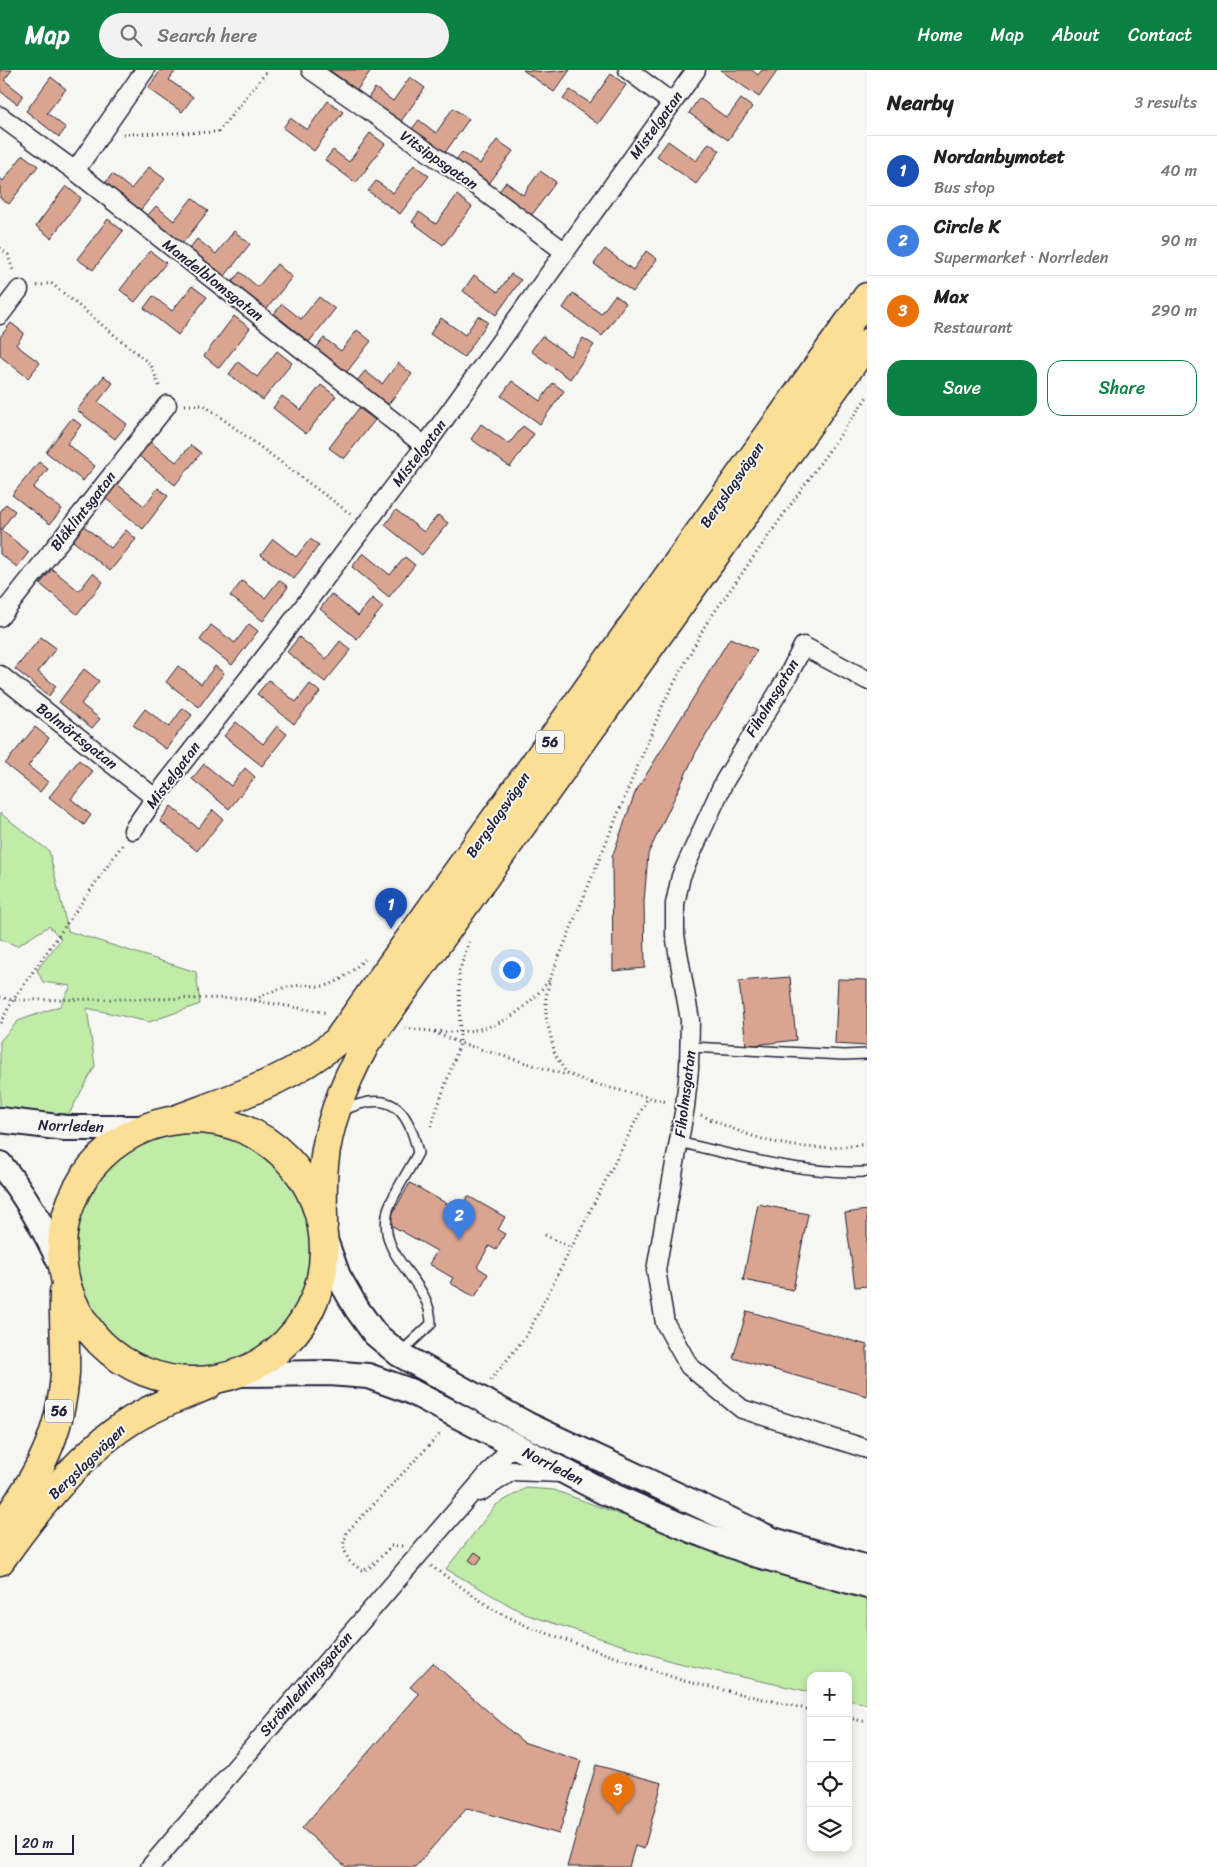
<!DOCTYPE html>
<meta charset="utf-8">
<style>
:root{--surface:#fff;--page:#f2f2f2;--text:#222;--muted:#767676;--line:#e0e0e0;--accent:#0b8043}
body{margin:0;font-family:Sriracha,sans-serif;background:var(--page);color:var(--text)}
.controls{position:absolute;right:15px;bottom:15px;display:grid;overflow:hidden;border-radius:10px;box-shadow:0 2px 8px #0003}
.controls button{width:45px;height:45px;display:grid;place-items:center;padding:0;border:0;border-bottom:1px solid var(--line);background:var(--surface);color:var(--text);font:25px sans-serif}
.scale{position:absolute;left:15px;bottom:12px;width:59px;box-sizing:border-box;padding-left:5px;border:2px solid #22223b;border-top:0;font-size:14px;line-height:18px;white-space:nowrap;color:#22223b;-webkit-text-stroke:4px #f6f6f2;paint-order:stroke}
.you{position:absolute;left:511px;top:899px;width:18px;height:18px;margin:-12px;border:4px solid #fff;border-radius:50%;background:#1a73e8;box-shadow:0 0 0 8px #1a73e833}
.badge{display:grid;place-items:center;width:32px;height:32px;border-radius:50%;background:var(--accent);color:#fff;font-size:16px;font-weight:700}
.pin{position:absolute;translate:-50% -41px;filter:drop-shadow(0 1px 2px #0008)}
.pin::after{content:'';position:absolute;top:26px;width:18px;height:15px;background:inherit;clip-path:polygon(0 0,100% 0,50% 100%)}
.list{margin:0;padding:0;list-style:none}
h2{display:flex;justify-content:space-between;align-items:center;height:65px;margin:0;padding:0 20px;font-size:21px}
h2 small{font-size:16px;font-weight:400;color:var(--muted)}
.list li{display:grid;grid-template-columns:32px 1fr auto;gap:15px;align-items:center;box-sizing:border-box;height:70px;padding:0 20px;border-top:1px solid var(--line)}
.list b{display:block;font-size:19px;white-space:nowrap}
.list p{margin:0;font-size:16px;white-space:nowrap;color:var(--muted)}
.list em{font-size:16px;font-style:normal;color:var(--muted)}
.actions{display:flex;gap:10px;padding:15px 20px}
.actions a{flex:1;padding:11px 0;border:1px solid var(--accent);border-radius:15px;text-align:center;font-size:18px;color:var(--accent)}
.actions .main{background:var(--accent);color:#fff}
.icon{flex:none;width:28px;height:28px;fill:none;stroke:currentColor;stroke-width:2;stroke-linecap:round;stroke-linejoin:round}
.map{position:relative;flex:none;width:867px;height:1797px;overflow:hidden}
header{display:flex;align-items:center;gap:30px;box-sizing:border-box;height:70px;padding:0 25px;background:var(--accent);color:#fff}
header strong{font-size:24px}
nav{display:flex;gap:28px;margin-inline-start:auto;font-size:18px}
.search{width:350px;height:45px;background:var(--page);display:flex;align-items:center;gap:12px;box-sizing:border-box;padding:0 18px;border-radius:28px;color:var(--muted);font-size:19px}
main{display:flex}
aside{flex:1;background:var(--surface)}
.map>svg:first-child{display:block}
</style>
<header>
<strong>Map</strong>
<div class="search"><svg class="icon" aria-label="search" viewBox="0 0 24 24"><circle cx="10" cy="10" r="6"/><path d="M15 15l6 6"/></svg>Search here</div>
<nav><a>Home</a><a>Map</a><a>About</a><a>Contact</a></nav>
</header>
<main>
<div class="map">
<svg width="867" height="1797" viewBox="0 0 867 1797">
<rect width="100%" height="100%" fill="#f6f6f2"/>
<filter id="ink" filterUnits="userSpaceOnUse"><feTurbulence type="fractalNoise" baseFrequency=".02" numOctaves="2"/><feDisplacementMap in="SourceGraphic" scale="10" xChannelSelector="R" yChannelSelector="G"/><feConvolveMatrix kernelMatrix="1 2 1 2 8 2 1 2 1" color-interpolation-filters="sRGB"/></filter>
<g filter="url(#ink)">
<g fill="#c1eca8" stroke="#728772">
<path d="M0,743l49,38 19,80 128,41 4,32 -51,18 -62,-14 8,58 -26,48 -69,-4v-69l18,-20 42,-15 11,-20 -28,-4 -6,-12 24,-31 -12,-13 -32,20 -17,-7z"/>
<circle cx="192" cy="1181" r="118"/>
<path d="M526,1418l28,2 230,85 83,21v108l-19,-4v-24h-37v16l-137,-30 -149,-48 -79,-45 50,-64z"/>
</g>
<g fill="#daa590" stroke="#22223b">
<path d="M0,0h12l-8,10 19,15 -6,9 -17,-13z"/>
<path d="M161,0h15l-7,10 24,17 -11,15 -34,-24z"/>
<path d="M329,0h42l-14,20z"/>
<path d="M523,0l22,2 25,-2 -16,22z"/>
<path d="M720,0h32l6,5 4,-5h16l-19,27z"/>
<path d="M611,4l15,11 -28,39 -35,-25 7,-9 20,13z"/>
<path d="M51,7l15,12 -19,24 19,15 -7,9 -33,-26z"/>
<path d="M410,7l15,11 -24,33 -33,-23 7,-10 18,13z"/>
<path d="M699,28l28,20 14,-19 11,8 -24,33 -39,-27z"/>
<path d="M328,31l15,11 -29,39 -31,-23 7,-10 17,12z"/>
<path d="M453,38l16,11 -25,35 -33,-24 8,-10 17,13z"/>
<path d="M370,63l15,11 -29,39 -31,-23 8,-10 16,12z"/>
<path d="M497,70l16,11 -25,34 -33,-24 7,-9 18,12z"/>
<path d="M668,71l28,20 13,-18 11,8 -24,33 -39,-28z"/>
<path d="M23,85l15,11 -29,38 -9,-6v-20l3,3z"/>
<path d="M414,95l15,11 -29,38 -32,-23 8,-10 17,12z"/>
<path d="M149,97l16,12 -26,33 -35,-27 8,-11 19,15z"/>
<path d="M540,101l16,11 -25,34 -33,-23 8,-11 17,13z"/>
<path d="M66,116l15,12 -30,40 -15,-12z"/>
<path d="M457,125l15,12 -29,38 -31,-23 7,-10 17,12z"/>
<path d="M192,128l16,13 -26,33 -35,-28 9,-10 18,15z"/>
<path d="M108,149l15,12 -30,39 -16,-11z"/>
<path d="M234,161l16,13 -26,33 -35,-28 8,-10 19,15z"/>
<path d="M605,179l28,21 13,-19 11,8 -24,33 -39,-28z"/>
<path d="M150,181l16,12 -31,39 -15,-12z"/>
<path d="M277,194l15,13 -26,33 -34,-28 8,-10 18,15z"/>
<path d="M511,204l10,6 -25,35 -33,-24 11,-16 24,17z"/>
<path d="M192,216l15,11 -29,38 -34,-27 9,-12 19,15z"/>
<path d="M573,223l28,21 14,-19 11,8 -24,33 -39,-28z"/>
<path d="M319,227l16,12 -26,33 -35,-28 8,-10 19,15z"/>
<path d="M234,246l16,12 -31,40 -15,-12z"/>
<path d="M478,246l10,6 -24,35 -34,-23 11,-16 24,17z"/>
<path d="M11,253l13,10 -8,12 24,18 -12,15 -28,-22v-19z"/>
<path d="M357,260l14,11 -25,32 -31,-24 9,-11 17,13z"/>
<path d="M542,266l28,20 13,-18 11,7 -24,34 -39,-28z"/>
<path d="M277,281l15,12 -29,37 -34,-26 9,-12 19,15z"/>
<path d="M398,293l14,11 -25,32 -31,-24 9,-11 17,13z"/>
<path d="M104,306l9,7 -15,19 29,22 -12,15 -38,-29z"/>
<path d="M512,311l28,20 13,-18 11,8 -24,33 -39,-28z"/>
<path d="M321,315l15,11 -30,38 -33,-26 9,-12 19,14z"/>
<path d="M359,338l16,12 -31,39 -15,-11z"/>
<path d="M72,348l9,7 -14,19 28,22 -12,15 -37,-29z"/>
<path d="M481,354l28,20 14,-18 11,8 -24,33 -39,-28z"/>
<path d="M149,371l27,21 15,-17 10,8 -26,32 -37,-30z"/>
<path d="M39,392l9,7 -15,19 29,21 -12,15 -38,-29z"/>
<path d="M117,414l27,22 14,-18 10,8 -25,33 -38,-31z"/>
<path d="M6,434l9,7 -14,19 28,22 -12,15 -17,-13v-42z"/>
<path d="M396,440l28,22 14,-17 10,8 -26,32 -37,-30z"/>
<path d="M84,456l27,22 15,-18 10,9 -26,32 -37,-30z"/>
<path d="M273,469l23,18 14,-18 9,6 -25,34 -33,-24z"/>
<path d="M363,483l27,22 15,-18 10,8 -26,32 -37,-30z"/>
<path d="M52,499l27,22 14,-18 10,9 -26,32 -37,-30z"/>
<path d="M279,510l9,7 -25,34 -33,-25 12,-15 23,17z"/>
<path d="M331,524l27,22 14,-18 11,9 -26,32 -37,-30z"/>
<path d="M249,554l9,7 -26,34 -32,-25 11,-15 24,18z"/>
<path d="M41,567l15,11 -18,24 18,14 -7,10 -34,-27z"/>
<path d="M299,567l27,22 14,-18 11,9 -26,32 -38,-30z"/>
<path d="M730,568l27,12 -61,102 -48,102 -4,48 1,66 -32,3 -1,-114 23,-64z"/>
<path d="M178,596l23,18 14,-18 9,7 -25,34 -33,-25z"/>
<path d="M84,599l15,12 -18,23 19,15 -8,9 -33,-26z"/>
<path d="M269,610l27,22 14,-18 10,8 -26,32 -37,-30z"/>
<path d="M183,638l9,7 -26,34 -33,-24 12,-16 24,18z"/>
<path d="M236,652l27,22 14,-18 10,8 -25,32 -38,-30z"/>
<path d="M35,657l14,11 -21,28 20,16 -8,10 -35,-28z"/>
<path d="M79,690l14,12 -22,27 20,16 -7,10 -35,-28z"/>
<path d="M204,694l27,22 14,-18 10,9 -26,32 -37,-30z"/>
<path d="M171,736l27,22 15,-18 10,9 -26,32 -37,-30z"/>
<path d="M790,907l6,63 -50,6 -7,-65z"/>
<path d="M838,909l29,1v66l-32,-2z"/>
<path d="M410,1113l50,28 8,-15 37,21 -7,13 7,4 -9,16 -7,-4 -12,21 11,7 -13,23 -25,-14 3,-5 -24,-14 8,-13 -50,-28z"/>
<path d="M758,1134l50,10 -15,76 -50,-10z"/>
<path d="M867,1140v76l-12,1 -10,-74z"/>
<path d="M747,1241l120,34v51l-134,-38z"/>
<path d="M475,1482l7,5 -6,8 -7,-5z"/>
<path d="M433,1593l90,79 58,19 -22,73 -92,-26 -52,59h-69l-44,-39 117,-134 -9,-7z"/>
<path d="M596,1695l66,18 -18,66 -9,-3 -6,21h-62z"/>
</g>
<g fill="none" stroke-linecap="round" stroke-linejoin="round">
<g stroke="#22223b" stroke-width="12">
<g id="lane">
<path d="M691,977l153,8 23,-1"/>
<path d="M342,1041c47,-22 66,-5 76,42 -7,14 -27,45 -30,57 -12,50 43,68 43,114l-31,29"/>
<path d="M679,1072c62,15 123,32 188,30"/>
</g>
</g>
<g stroke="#22223b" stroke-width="21">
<g id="street">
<path d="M311,0l156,109 98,73"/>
<path d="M628,0l44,33"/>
<path d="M0,46l75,55 350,275"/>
<path d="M75,101l70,-101"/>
<path d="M0,245l19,-25"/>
<path d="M0,547l167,-212"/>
<path d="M0,605l155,123"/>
<path d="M867,610l-64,-34 -15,30 -64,106 -43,94 -6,28v31l15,85 -1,49 -4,38 -29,163 9,53 24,43 53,43 125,40"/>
<path d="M133,760l22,-32 121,-155 149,-197 271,-376"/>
<path d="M480,1422l32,-21 49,2"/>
<path d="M150,1797l362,-421"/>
</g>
</g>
<g stroke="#22223b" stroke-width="28">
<g id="secondary">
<path d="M0,1050l65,8h78"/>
<path d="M0,1094c26,31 45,66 62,103"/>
<path d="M325,1170l13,36 19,33 18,25 24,20 129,71 245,115 94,28"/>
<path d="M238,1304l91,-1 39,3 42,15 194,101 87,38 63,24 113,32"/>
</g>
</g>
<g stroke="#22223b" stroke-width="31">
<g id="highway">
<circle cx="193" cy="1180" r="131"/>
<path d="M177,1049c56,-21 114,-39 160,-78l530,-744"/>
<path d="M323,1156c0,-20 -1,-41 1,-61 4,-44 21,-84 42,-122l501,-700"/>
<path d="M0,1459c36,-51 61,-91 65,-156 1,-27 -2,-54 -1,-81"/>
<path d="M0,1491c33,-47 83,-111 132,-141 24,-15 51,-24 76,-35"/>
</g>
</g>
<g stroke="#22223b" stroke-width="3" stroke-dasharray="1 4" stroke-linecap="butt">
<path d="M123,64l95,-2 50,-62"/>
<path d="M0,178l8,7 6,18"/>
<path d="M37,216l14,-3 100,82 9,23"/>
<path d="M185,335h19l148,110"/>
<path d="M0,927l13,3 227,-2 88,15"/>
<path d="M255,930c14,-9 31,-14 48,-15 6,0 13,2 20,1 16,-2 30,-16 42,-27"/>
<path d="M0,953l13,-23 110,-156"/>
<path d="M405,958c64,9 103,6 145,-49"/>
<path d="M434,962l26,11 106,32"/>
<path d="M591,1013l-25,-10 -11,-19 -9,-37v-20l4,-18 114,-277 42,-78 161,-227"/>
<path d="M591,1013l76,19"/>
<path d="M701,1045c62,28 97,39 166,29"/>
<path d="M431,1056l29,-83 -1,-71 10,-30"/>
<path d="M545,1165l26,13"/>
<path d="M491,1310l36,-45 121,-238"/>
<path d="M402,1476h-11l-19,20 -9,5 -14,-10 -6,-15 4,-14 94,-99"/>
<path d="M431,1496l63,44 35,17 155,54 127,29"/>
<path d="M848,1648l19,4"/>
</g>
<use href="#lane" stroke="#f6f6f2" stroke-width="9"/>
<use href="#street" stroke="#f6f6f2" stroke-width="18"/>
<use href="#secondary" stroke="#f6f6f2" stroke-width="24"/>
<use href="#highway" stroke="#fbdf96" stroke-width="28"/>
</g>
</g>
<g text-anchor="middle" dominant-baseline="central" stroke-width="4" stroke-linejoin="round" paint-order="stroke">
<g fill="#f6f6f2" stroke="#626272" stroke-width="1">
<rect x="536" y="660.5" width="28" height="23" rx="4"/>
<rect x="45" y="1329.5" width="28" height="23" rx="4"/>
</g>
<g font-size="14" font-weight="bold" fill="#22223b">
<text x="550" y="672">56</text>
<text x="59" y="1341">56</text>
</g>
<g font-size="15" fill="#22223b" stroke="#f6f6f2">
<text transform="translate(656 55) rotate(-54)">Mistelgatan</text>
<text transform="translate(439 90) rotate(35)">Vitsippsgatan</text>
<text transform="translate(213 210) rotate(38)">Mandelblomsgatan</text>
<text transform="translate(419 383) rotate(-53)">Mistelgatan</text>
<text transform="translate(732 415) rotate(-55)">Bergslagsvägen</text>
<text transform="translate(83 441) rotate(-52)">Blåklintsgatan</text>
<text transform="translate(772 628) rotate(-59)">Fiholmsgatan</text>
<text transform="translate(77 666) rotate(38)">Bolmörtsgatan</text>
<text transform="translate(173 705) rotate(-53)">Mistelgatan</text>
<text transform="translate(498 745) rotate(-55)">Bergslagsvägen</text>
<text transform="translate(685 1024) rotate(-83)">Fiholmsgatan</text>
<text transform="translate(71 1056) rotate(2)">Norrleden</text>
<text transform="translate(87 1392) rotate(-44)">Bergslagsvägen</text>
<text transform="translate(553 1396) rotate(27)">Norrleden</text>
<text transform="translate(306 1614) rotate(-49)">Strömledningsgatan</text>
</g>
</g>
</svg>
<div class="controls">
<button>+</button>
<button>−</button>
<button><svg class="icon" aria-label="locate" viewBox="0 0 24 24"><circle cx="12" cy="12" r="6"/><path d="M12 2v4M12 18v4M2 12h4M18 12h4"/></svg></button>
<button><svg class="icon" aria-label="layers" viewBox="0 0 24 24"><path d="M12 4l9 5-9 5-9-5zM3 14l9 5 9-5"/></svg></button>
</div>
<div class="scale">20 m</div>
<div class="you"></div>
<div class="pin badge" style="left:391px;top:859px;background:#1a4fb4">1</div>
<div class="pin badge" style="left:459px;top:1170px;background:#3f7fe0">2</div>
<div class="pin badge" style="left:618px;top:1744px;background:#e8710a">3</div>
</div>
<aside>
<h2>Nearby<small>3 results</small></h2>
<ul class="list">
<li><span class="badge" style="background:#1a4fb4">1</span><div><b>Nordanbymotet</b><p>Bus stop</p></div><em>40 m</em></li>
<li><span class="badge" style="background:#3f7fe0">2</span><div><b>Circle K</b><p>Supermarket · Norrleden</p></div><em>90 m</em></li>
<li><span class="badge" style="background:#e8710a">3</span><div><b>Max</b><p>Restaurant</p></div><em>290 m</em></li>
</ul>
<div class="actions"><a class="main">Save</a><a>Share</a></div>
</aside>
</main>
